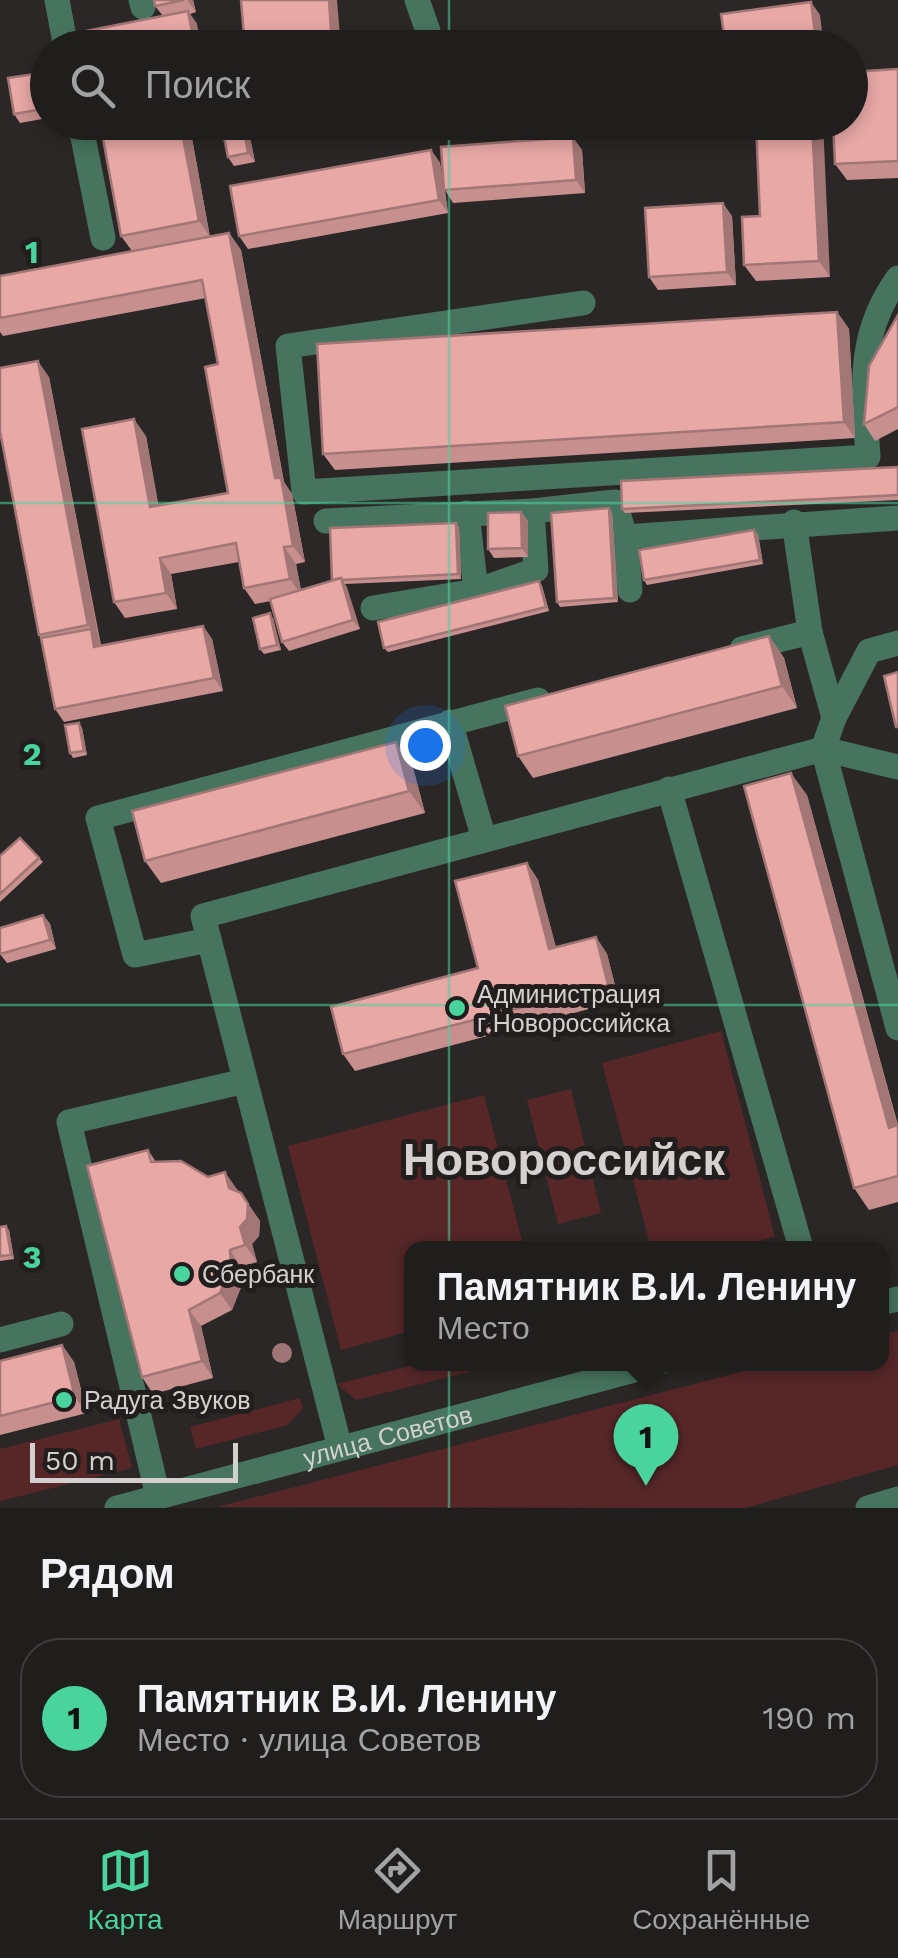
<!DOCTYPE html>
<html lang="ru">
<meta charset="utf-8">
<style>
:root{--surface:#201d1d;--page:#282626;--text:#f1f3f6;--muted:#a2a2a4;--line:#3d3b3b;--accent:#49d49d}
body{margin:0;font-family:"Work Sans",sans-serif;background:var(--page);color:var(--text)}
.scale{position:absolute;left:30px;bottom:25px;width:208px;box-sizing:border-box;padding-left:10px;border:5px solid #d3d0d0;border-top:0;font-size:28px;line-height:35px;white-space:nowrap;color:#d3d0d0;-webkit-text-stroke:8px #221e1e;paint-order:stroke}
.you{position:absolute;left:425px;top:745px;width:35px;height:35px;margin:-25px;border:8px solid #fff;border-radius:50%;background:#1a73e8;box-shadow:0 0 0 15px #1a73e833}
.badge{display:grid;place-items:center;width:65px;height:65px;border-radius:50%;background:var(--accent);color:#111;font-size:32px;font-weight:700}
.pin{position:absolute;translate:-50% -82px;filter:drop-shadow(0 2px 5px #0008)}
.pin::after{content:'';position:absolute;top:52px;width:35px;height:30px;background:inherit;clip-path:polygon(0 0,100% 0,50% 100%)}
.popup{position:absolute;left:404px;top:1241px;width:485px;height:130px;box-sizing:border-box;display:grid;place-content:center;border-radius:20px;background:var(--surface);filter:drop-shadow(0 2px 8px #0005);font-size:32px;white-space:nowrap;color:var(--muted)}
.popup b{font-size:38px;color:var(--text)}
.popup::after{content:'';position:absolute;left:50%;top:100%;margin-left:-20px;border:20px solid transparent;border-top-color:var(--surface)}
.list{margin:0;padding:0;list-style:none}
h2{display:flex;justify-content:space-between;align-items:center;height:130px;margin:0;padding:0 40px;font-size:42px}
h2 small{font-size:32px;font-weight:400;color:var(--muted)}
.list li{display:grid;grid-template-columns:65px 1fr auto;gap:30px;align-items:center;box-sizing:border-box;height:160px;margin:0 20px 20px;padding:0 20px;border:2px solid var(--line);border-radius:40px}
.list b{display:block;font-size:38px;white-space:nowrap}
.list p{margin:0;font-size:32px;white-space:nowrap;color:var(--muted)}
.list em{font-size:32px;font-style:normal;color:var(--muted)}
.icon{flex:none;width:55px;height:55px;fill:none;stroke:currentColor;stroke-width:2;stroke-linecap:round;stroke-linejoin:round}
.map{position:relative;flex:none;width:898px;height:1508px;overflow:hidden}
.search{position:absolute;background:var(--surface);box-shadow:0 5px 15px #0003;left:30px;right:30px;top:30px;height:110px;display:flex;align-items:center;gap:25px;box-sizing:border-box;padding:0 35px;border-radius:55px;color:var(--muted);font-size:38px}
.sheet{height:310px;background:var(--surface)}
nav{display:flex;justify-content:space-around;align-items:center;box-sizing:border-box;height:140px;border-top:2px solid var(--line);background:var(--surface);font-size:28px;color:var(--muted)}
nav a{display:grid;justify-items:center;gap:5px}
nav .on{color:var(--accent)}
.map>svg:first-child{display:block}
</style>
<div class="map">
<svg width="898" height="1508" viewBox="0 0 898 1508">
<rect width="100%" height="100%" fill="#2b2727"/>
<g fill="#572728">
<path d="M721,1031l54,206 -44,11h-80l-49,-185z"/>
<path d="M571,1089l30,124 -43,11 -31,-124z"/>
<path d="M484,1095l40,153h-113v83l-70,19 -53,-204z"/>
<path d="M898,1331v134l-153,43 -528,-1 555,-143h109v-29z"/>
<path d="M418,1364h83l-145,36 -19,-16z"/>
<path d="M300,1398l3,10 -15,17 -92,24 -6,-22z"/>
<path d="M119,1419l13,49 -132,33v-52z"/>
</g>
<g fill="none" stroke-linecap="round" stroke-linejoin="round">
<g stroke="#47745f" stroke-width="25">
<path d="M57,0l9,48"/>
<path d="M141,0l2,7"/>
<path d="M417,0l11,31"/>
<path d="M80,122l23,116"/>
<path d="M583,303l-295,43 16,146 564,-35c-4,-68 -12,-121 30,-179"/>
<path d="M467,513l9,78"/>
<path d="M326,521l206,-10 83,-9 10,35 5,53"/>
<path d="M794,522l16,110 24,86 -11,31 75,18"/>
<path d="M625,537l273,-19"/>
<path d="M373,608l103,-17 60,-21 -4,-59"/>
<path d="M742,649l68,-17"/>
<path d="M834,718l35,-67 29,-8"/>
<path d="M450,722l34,117"/>
<path d="M669,789l132,459"/>
<path d="M209,940l-74,15 -37,-137 440,-118"/>
<path d="M881,1303l17,-4"/>
<path d="M0,1340l61,-16"/>
<path d="M340,1448l-137,-532 620,-167 75,279"/>
<path d="M158,1496l-89,-374 176,-41"/>
<path id="s1" d="M117,1508l540,-144"/>
<path d="M868,1508l30,-9"/>
</g>
</g>
<circle fill="#9f7675" cx="282" cy="1353" r="10"/>
<g fill="#c7908f">
<path d="M154,0h39l3,12 -6,2 7,10 -34,-8 -8,-10z"/>
<path d="M898,69v109l-51,2 -12,-16z"/>
<path d="M48,72v46l-28,5 -6,-9z"/>
<path d="M189,122l21,115 19,-4 12,17 43,232 8,12 13,68 -9,2 5,26 32,-10 126,-53 2,52 -116,5 15,45 -71,22 -7,-9 -11,-41 -16,3 -11,-16 -5,-26 -68,12 6,35 -52,9 -11,-16 32,-166 12,70 70,-13 -10,-129 -12,-66 -203,38 -3,-4v-56l132,-25 -11,-15z"/>
<path d="M247,122l8,40 -21,4 -6,-9z"/>
<path d="M756,122l74,155 -74,4 -12,-16 16,-49z"/>
<path d="M431,150l9,13 4,26 138,-39 3,43 -132,10 -8,-13 3,23 -200,36 -9,-13z"/>
<path d="M732,216l4,69 -78,5 -9,-13z"/>
<path d="M837,312l12,17 6,109 -520,32 -12,-16z"/>
<path d="M898,315v114l-23,12 -11,-17z"/>
<path d="M49,377l52,268 102,-19 9,13 11,52 -159,31 -9,-13 -14,-71 -2,-3z"/>
<path d="M898,467v33l-273,13 -3,-4z"/>
<path d="M609,508l3,5 6,89 -58,5 -3,-5z"/>
<path d="M521,512l7,9v36l-34,1 -6,-9z"/>
<path d="M758,534l5,30 -116,21 -3,-5z"/>
<path d="M539,581l3,5 7,25 -161,41 -4,-4z"/>
<path d="M273,618l8,32 -17,4 -4,-5z"/>
<path d="M769,636l15,22 13,50 -264,70 -15,-22z"/>
<path d="M79,723l3,5 5,27 -14,3 -3,-5z"/>
<path d="M412,764l13,49 -264,70 -16,-22z"/>
<path d="M807,795l91,330v77l-29,8 -15,-22z"/>
<path d="M0,856l39,2 4,4 -43,40z"/>
<path d="M527,863l11,17 18,68 40,-11 11,17 12,47 -264,70 -12,-17 135,-86z"/>
<path d="M43,915l7,9 6,25 -49,14 -7,-9z"/>
<path d="M148,1150l8,12 52,15 28,11 24,33 -1,15 -7,8 5,18 -16,5 2,15 -11,28 -31,16 12,52 -60,16 -11,-17z"/>
<path d="M0,1227l9,3 5,29 -14,2z"/>
<path d="M62,1345l12,17 13,51 -87,22v-74z"/>
</g>
<g fill="#a27674">
<path d="M187,0h6l3,12z"/>
<path d="M329,0h8l4,48h-7l-2,-3z"/>
<path d="M811,2l9,13 4,33h-7z"/>
<path d="M188,11l9,13 5,24h-7z"/>
<path d="M180,122h9l21,115 -11,-16z"/>
<path d="M243,122h4l8,40 -7,-9z"/>
<path d="M812,122h11l7,155 -11,-16z"/>
<path d="M573,137l9,13 3,43 -9,-13z"/>
<path d="M431,150l9,13 8,50 -9,-13z"/>
<path d="M723,203l9,13 4,69 -9,-13z"/>
<path d="M229,233l12,17 43,232 8,12 13,68 -12,-16 -18,-68z"/>
<path d="M837,312l12,17 6,109 -11,-16z"/>
<path d="M38,361l11,16 54,283 -9,-13 -3,-18 -3,-4z"/>
<path d="M134,419l12,17 16,88 -12,-17z"/>
<path d="M609,508l3,5 6,89 -4,-4z"/>
<path d="M521,512l7,9v36l-6,-9z"/>
<path d="M456,523l3,4 2,52 -3,-5z"/>
<path d="M754,530l4,4 5,30 -3,-4z"/>
<path d="M284,547l12,17 6,32 -12,-17z"/>
<path d="M160,558l11,16 6,35 -11,-16z"/>
<path d="M341,578l6,9 13,42 -7,-9z"/>
<path d="M539,581l3,5 7,25 -3,-4z"/>
<path d="M270,613l3,5 8,32 -4,-5z"/>
<path d="M203,626l9,13 11,52 -9,-13z"/>
<path d="M769,636l15,22 13,50 -15,-22z"/>
<path d="M79,723l3,5 5,27 -3,-4z"/>
<path d="M396,742l16,22 13,49 -16,-22z"/>
<path d="M791,773l16,22 91,332 -9,1z"/>
<path d="M527,863l11,17 23,86 -12,-17z"/>
<path d="M43,915l7,9 6,25 -6,-9z"/>
<path d="M596,937l11,17 12,47 -11,-16z"/>
<path d="M225,1172l11,16 5,16 -12,-16z"/>
<path d="M241,1193l19,28 -1,15 -7,8 5,18 -12,-17 -5,-18z"/>
<path d="M6,1226l3,4 5,29 -3,-4z"/>
<path d="M230,1250l11,17 2,15 -11,28 -12,-17z"/>
<path d="M189,1310l12,16 12,52 -11,-17z"/>
<path d="M62,1345l12,17 13,51 -12,-16z"/>
</g>
<g fill="#e7a8a6" stroke="#a27674" stroke-width="2.5">
<path d="M154,0h30l-29,6z"/>
<path d="M241,0h88l3,45 -31,3h-56z"/>
<path d="M811,2l6,46h-91l-5,-34z"/>
<path d="M188,11l7,37h-106l-3,-17z"/>
<path d="M898,69v92l-63,3 -2,-42h17v-50z"/>
<path d="M48,72v36l-34,6 -6,-36z"/>
<path d="M100,122h80l19,99 -78,15z"/>
<path d="M221,122h22l5,31 -20,4z"/>
<path d="M756,122h56l7,139 -75,4 -2,-48 18,-1z"/>
<path d="M573,137l3,43 -132,10 -3,-43z"/>
<path d="M431,150l8,50 -200,36 -9,-50z"/>
<path d="M723,203l4,69 -78,5 -4,-69z"/>
<path d="M229,233l46,245h6l12,68 -9,1 6,32 -46,9 -8,-45 -76,15 6,35 -52,9 -32,-173 52,-10 16,88 78,-14 -23,-126 13,-3 -16,-84 -202,38v-42z"/>
<path d="M837,312l7,110 -521,32 -6,-110z"/>
<path d="M898,315v92l-34,17 5,-58z"/>
<path d="M38,361l50,264 -49,10 -39,-204v-63z"/>
<path d="M898,467v28l-276,14 -1,-28z"/>
<path d="M609,508l5,90 -57,4 -6,-89z"/>
<path d="M521,512l1,36 -34,1v-36z"/>
<path d="M456,523l2,51 -117,6v-2l-9,2 -2,-52z"/>
<path d="M754,530l6,30 -116,20 -5,-30z"/>
<path d="M341,578l12,42 -71,22 -12,-43z"/>
<path d="M539,581l7,26 -162,41 -6,-26z"/>
<path d="M270,613l7,32 -17,4 -7,-31z"/>
<path d="M203,626l11,52 -159,31 -14,-71 50,-9 3,18z"/>
<path d="M769,636l13,50 -264,70 -13,-50z"/>
<path d="M898,672v55h-2l-12,-51z"/>
<path d="M79,723l5,28 -14,2 -5,-28z"/>
<path d="M396,742l13,49 -264,70 -13,-50z"/>
<path d="M791,773l98,355 9,-3v51l-44,12 -110,-402z"/>
<path d="M20,838l19,20 -39,36v-38z"/>
<path d="M527,863l22,86 47,-12 12,48 -265,69 -12,-47 147,-39 -23,-87z"/>
<path d="M43,915l7,25 -50,14v-26z"/>
<path d="M148,1150l3,12 30,-1 27,16 17,-5 4,16 12,5 7,11 -1,15 -7,8 5,18 -15,5 1,16 -11,27 -31,17 13,51 -60,16 -55,-211z"/>
<path d="M6,1226l5,29 -11,1v-29z"/>
<path d="M62,1345l13,52 -75,19v-55z"/>
</g>
<path fill="none" stroke="#49d49d" stroke-width="2.5" stroke-opacity="0.55" d="M449,0v48M449,122v1386M0,503h898M0,1005h898"/>
<g fill="#49d49d" stroke="#221e1e" stroke-width="4">
<circle cx="457" cy="1008" r="10"/>
<circle cx="182" cy="1274" r="10"/>
<circle cx="64" cy="1400" r="10"/>
</g>
<g text-anchor="middle" dominant-baseline="central" stroke-width="10" stroke-linejoin="round" paint-order="stroke">
<g font-size="25" fill="#d3d0d0" stroke="#221e1e" text-anchor="start">
<text x="477" y="994">Администрация<tspan x="477" dy="29">г.Новороссийска</tspan></text>
<text x="202" y="1274">Сбербанк</text>
<text x="84" y="1400">Радуга Звуков</text>
</g>
<g font-size="25" fill="#d3d0d0" stroke="#221e1e">
<text stroke="none"><textPath href="#s1" startOffset="280">улица Советов</textPath></text>
</g>
<g font-size="45" font-weight="bold" fill="#d6d1d0" stroke="#221e1e">
<text x="564" y="1159">Новороссийск</text>
</g>
</g>
<g font-size="32" text-anchor="middle" font-weight="bold" fill="#49d49d" stroke="#221e1e" stroke-width="10" stroke-linejoin="round" paint-order="stroke">
<text x="32" y="263">1</text>
<text x="32" y="765">2</text>
<text x="32" y="1268">3</text>
</g>
</svg>
<div class="scale">50 m</div>
<div class="you"></div>
<div class="pin badge" style="left:646px;top:1486px">1</div>
<div class="popup"><b>Памятник В.И. Ленину</b>Место</div>
<div class="search"><svg class="icon" aria-label="search" viewBox="0 0 24 24"><circle cx="10" cy="10" r="6"/><path d="M15 15l6 6"/></svg>Поиск</div>
</div>
<section class="sheet">
<h2>Рядом<small></small></h2>
<ul class="list">
<li><span class="badge">1</span><div><b>Памятник В.И. Ленину</b><p>Место · улица Советов</p></div><em>190 m</em></li>
</ul>
</section>
<nav>
<a class="on"><svg class="icon" aria-label="map" viewBox="0 0 24 24"><path d="M3 6l6-2 6 2 6-2v14l-6 2-6-2-6 2zM9 4v14M15 6v14"/></svg>Карта</a>
<a><svg class="icon" aria-label="directions" viewBox="0 0 24 24"><path d="M12 3l9 9-9 9-9-9zM9 14v-3h6M13 9l2 2-2 2"/></svg>Маршрут</a>
<a><svg class="icon" aria-label="saved" viewBox="0 0 24 24"><path d="M7 4h10v16l-5-4-5 4z"/></svg>Сохранённые</a>
</nav>
